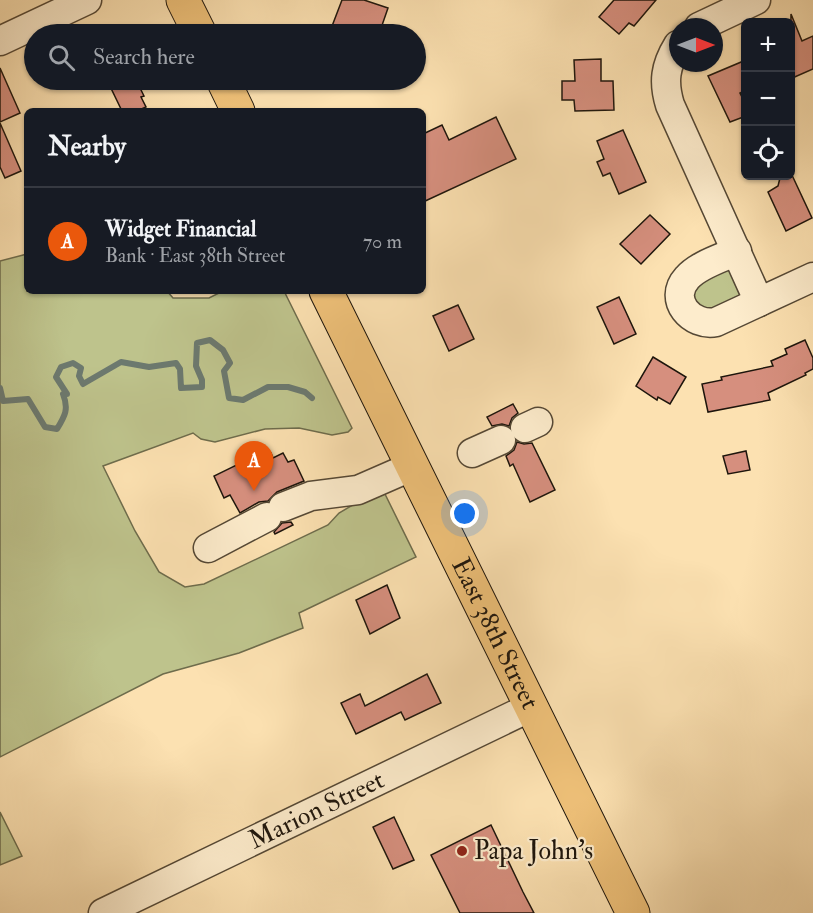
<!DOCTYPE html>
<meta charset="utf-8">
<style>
:root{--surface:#171b24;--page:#242831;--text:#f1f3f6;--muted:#9ea1a6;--line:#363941;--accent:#ea580c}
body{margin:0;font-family:"IM FELL Double Pica",serif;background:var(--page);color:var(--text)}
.controls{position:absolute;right:18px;top:18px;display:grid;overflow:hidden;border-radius:9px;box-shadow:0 2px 4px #0004}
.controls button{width:54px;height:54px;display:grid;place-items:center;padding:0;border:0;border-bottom:2px solid var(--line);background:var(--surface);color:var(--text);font:30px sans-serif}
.compass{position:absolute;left:669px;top:18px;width:54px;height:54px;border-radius:50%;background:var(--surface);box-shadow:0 2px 4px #0004;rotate:90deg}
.you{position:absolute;left:465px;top:514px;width:21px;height:21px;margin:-15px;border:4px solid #fff;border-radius:50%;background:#1a73e8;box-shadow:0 0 0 9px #1a73e833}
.badge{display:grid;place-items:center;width:39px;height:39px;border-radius:50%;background:var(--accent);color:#fff;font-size:20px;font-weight:700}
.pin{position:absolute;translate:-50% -50px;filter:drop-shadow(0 2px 3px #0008)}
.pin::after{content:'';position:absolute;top:32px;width:21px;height:18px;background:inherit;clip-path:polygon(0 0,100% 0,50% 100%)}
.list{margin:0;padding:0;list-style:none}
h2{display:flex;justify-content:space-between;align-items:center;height:78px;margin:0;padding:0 24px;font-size:26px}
h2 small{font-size:20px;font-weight:400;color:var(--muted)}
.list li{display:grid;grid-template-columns:39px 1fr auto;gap:18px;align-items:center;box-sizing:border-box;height:108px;padding:0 24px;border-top:2px solid var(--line)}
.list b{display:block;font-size:22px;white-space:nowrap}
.list p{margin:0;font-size:20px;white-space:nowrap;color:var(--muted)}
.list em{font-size:20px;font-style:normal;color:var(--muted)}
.icon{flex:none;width:33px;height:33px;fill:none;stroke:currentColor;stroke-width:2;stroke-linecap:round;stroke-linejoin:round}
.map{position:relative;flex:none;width:813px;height:913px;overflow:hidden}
.search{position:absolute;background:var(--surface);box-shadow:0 2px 4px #0004;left:24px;top:24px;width:402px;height:66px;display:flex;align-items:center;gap:15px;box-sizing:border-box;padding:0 21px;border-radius:33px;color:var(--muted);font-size:22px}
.panel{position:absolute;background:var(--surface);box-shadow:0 2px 4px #0004;left:24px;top:108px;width:402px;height:186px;border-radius:9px}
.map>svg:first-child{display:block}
</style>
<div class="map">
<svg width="813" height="913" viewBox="0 0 813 913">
<rect width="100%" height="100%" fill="#fce1b1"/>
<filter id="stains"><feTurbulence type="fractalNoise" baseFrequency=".00333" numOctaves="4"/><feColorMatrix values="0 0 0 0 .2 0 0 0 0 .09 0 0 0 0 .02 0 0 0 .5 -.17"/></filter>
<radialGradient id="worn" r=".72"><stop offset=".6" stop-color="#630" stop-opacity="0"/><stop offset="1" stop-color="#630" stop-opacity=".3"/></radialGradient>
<g fill="#bec38c" stroke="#6e6c4c" stroke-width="1.5">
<path d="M27,254v37h140l6,7h36l14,-7h61l68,137 -4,4 -16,3 -33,-7 -34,1 -50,13 -14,-3 -8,-6 -90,33 32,65 24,41 26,15 19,-3 124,-59 11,-12 43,-25 34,69 -117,56 4,15 -64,25 -76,21 -163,83v-496z"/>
<path d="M727,269h4l11,27 -30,15 -15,-5 -5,-15 7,-9z"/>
<path d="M0,812l22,44 -22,9z"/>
</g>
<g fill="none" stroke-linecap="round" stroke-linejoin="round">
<path stroke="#6c796f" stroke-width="6" d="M0,388l3,13 25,-2 17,28 12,2c8,-13 12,-20 6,-35h4l-11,-17 5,-10 12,-4 8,5 -2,8 4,8 38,-22 28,5 27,-4 4,6 1,19 21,-1v-7l-6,-14 1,-23 13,-3 13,10 7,13 -6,8 5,27 14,2 25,-13h20l17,5 7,6"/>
</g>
<g fill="#d68f7e" stroke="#1d150c" stroke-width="1.5">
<path d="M342,0h22l24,8 -9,26h-50z"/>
<path d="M614,0h42l-22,26 -5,-3 -10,11 -20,-17z"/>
<path d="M791,14l11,27 11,-5v33l-23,10z"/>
<path d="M601,59v22h12l1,29 -39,1 -1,-11h-12v-19h13l-1,-21z"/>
<path d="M746,60v30l-6,3 6,12v11l-16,6 -22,-46z"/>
<path d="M0,68l20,45 -20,9z"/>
<path d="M107,80h29l8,16 -3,1 5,10 -9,4h-15z"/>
<path d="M496,117l20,42 -93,43v-68l19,-9 7,15z"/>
<path d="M0,123l21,48 -16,7 -5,-11z"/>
<path d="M623,130l23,52 -27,12 -9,-21 -7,3 -6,-14 7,-3 -7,-18z"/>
<path d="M791,173l21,45 -26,13 -18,-39 10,-6 2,-8 10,-2z"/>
<path d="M650,215l20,19 -29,30 -21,-20z"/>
<path d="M619,297l17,37 -22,10 -17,-37z"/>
<path d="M458,305l16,34 -25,12 -16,-35z"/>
<path d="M805,340l8,18v11l-8,4 1,2 -38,18 2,7 -62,12 -6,-28 20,-4 -1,-3 52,-11 -2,-5 16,-7 -2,-5z"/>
<path d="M653,357l33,20 -16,27 -12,-7 -1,3 -21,-14z"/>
<path d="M513,404l5,9 -6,5 -3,8 -7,-2 -10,2 -5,-9z"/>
<path d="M517,442l7,2 8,-1 23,47 -25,12 -17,-38 -3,2 -4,-10 8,-6z"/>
<path d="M746,451l4,19 -22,4 -5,-18z"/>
<path d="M271,453l2,5 10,-5 5,9 6,-2 10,21 -27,11 -9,9 -9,1 -19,11 -10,-18 -6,3 -10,-22 45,-22 2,4z"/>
<path d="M291,522l2,3 -18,9 -1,-2 8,-9z"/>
<path d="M387,585l13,33 -30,16 -14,-34z"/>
<path d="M427,674l14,29 -36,17 -4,-8 -45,22 -15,-31 19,-9 5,12z"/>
<path d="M394,817l20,43 -21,9 -20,-42z"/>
<path d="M491,825l32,67 11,21h-74l-29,-58z"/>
</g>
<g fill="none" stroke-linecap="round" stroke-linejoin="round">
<g stroke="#554835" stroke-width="31">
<g id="minor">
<path d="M699,27l57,-27"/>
<path d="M0,41l87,-41"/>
<path d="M678,45c-13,21 -15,37 -8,60l89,197"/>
<path d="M737,251c-15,7 -39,14 -50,27 -20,22 5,49 29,44l97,-45"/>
<path d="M525,428l13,-6"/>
<path d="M472,453l29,-13"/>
<path d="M283,507l28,-11 47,-6 55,-24"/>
<path d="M208,548l59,-31"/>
<path id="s1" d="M103,913l428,-206"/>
</g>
</g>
<g stroke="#1d150c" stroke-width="35">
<g id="major">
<path d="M183,0l17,34"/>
<path d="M223,80l15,31"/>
<path id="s2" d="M326,291l307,622"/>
</g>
</g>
<use href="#minor" stroke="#fdeccc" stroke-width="28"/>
<use href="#major" stroke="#eec078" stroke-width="33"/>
</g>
<circle fill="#8f2418" stroke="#fdeccc" stroke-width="2" cx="462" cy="851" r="6"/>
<g text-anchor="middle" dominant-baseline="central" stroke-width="4.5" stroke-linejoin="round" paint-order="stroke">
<g font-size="26" fill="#1d150c" stroke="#fdeccc">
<text stroke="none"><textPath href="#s2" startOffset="382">East 38th Street</textPath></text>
<text stroke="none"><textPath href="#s1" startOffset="237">Marion Street</textPath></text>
</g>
<g font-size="26" fill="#1d150c" stroke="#fdeccc" text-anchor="start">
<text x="474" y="851">Papa John's</text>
</g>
</g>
<rect width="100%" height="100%" filter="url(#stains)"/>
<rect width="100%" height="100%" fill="url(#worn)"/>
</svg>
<div class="controls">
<button>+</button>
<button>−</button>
<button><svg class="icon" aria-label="locate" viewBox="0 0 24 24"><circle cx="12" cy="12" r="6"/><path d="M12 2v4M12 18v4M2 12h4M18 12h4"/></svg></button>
</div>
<svg class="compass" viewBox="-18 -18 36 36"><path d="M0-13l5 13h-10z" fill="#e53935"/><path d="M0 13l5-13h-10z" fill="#9ea1a6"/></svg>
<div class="you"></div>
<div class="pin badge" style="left:254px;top:491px">A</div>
<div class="search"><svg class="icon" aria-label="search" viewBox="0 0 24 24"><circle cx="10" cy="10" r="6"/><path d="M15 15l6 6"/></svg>Search here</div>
<section class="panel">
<h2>Nearby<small></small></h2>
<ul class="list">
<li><span class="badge">A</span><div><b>Widget Financial</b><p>Bank · East 38th Street</p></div><em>70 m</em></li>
</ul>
</section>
</div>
